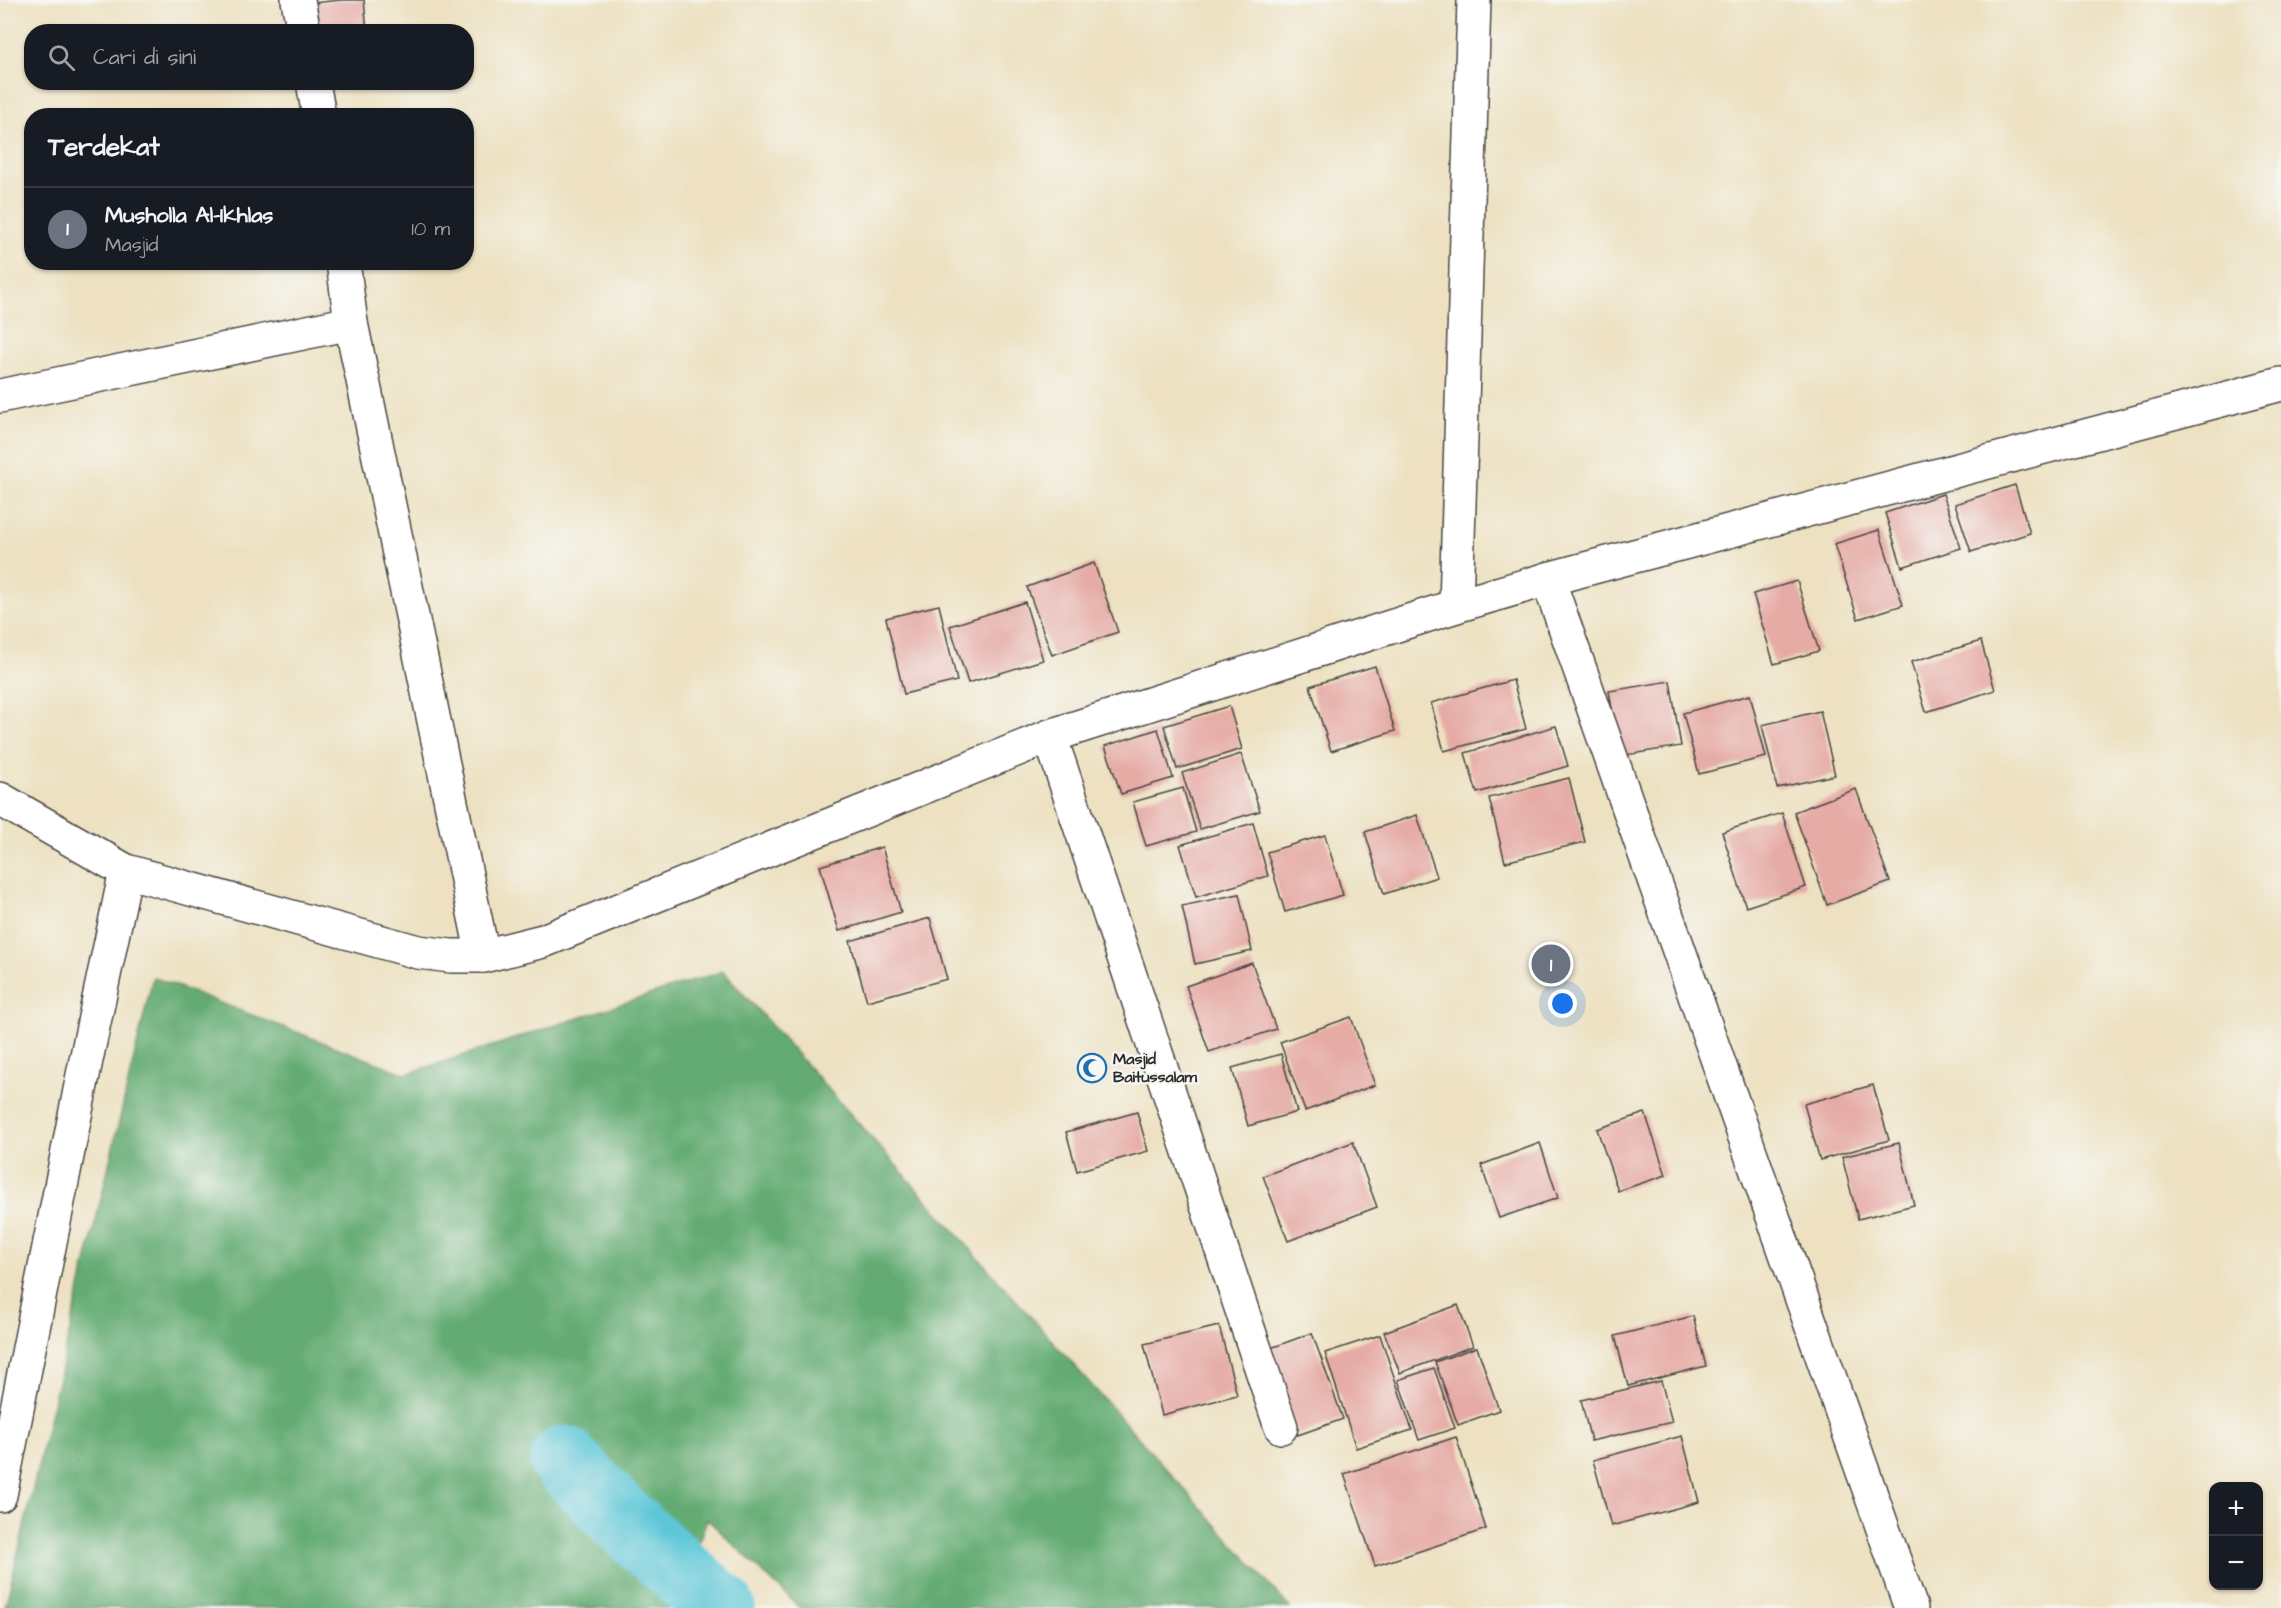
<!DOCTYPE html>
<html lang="id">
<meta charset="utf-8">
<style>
:root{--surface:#171b24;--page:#20242c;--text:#f1f3f6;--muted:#9ea1a6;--line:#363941;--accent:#ea580c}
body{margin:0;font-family:"Architects Daughter",sans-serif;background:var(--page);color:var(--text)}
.controls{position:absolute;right:18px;bottom:18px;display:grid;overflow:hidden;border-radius:12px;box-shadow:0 2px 4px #0004}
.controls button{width:54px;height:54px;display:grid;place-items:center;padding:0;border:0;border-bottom:2px solid var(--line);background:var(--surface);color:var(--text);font:30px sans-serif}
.you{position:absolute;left:1563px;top:1004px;width:21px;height:21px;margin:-15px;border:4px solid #fff;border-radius:50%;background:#1a73e8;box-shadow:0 0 0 9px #1a73e833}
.badge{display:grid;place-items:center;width:39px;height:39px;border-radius:50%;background:var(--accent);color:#fff;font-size:20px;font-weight:700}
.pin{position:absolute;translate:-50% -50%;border:3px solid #fff;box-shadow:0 2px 6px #0006}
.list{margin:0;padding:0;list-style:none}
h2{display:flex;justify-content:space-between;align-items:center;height:78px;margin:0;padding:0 24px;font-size:26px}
h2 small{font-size:20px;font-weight:400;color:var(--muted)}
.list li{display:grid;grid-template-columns:39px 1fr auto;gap:18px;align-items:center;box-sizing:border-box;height:84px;padding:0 24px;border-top:2px solid var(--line)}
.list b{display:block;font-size:22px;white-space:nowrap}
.list p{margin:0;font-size:20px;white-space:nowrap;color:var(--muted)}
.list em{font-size:20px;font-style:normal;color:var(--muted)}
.icon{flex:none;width:33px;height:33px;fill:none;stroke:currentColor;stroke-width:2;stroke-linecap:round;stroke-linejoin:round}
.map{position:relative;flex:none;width:2281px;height:1608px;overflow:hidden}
.search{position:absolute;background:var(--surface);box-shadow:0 2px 4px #0004;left:24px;top:24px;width:450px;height:66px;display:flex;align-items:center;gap:15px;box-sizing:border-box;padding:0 21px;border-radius:24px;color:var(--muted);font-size:22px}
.panel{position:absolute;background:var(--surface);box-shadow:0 2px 4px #0004;left:24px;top:108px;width:450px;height:162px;border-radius:24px}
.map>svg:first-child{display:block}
</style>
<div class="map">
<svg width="2281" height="1608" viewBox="0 0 2281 1608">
<rect width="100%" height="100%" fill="#f6f6f2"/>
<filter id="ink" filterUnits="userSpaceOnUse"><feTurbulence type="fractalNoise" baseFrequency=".0167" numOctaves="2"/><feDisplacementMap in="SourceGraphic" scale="12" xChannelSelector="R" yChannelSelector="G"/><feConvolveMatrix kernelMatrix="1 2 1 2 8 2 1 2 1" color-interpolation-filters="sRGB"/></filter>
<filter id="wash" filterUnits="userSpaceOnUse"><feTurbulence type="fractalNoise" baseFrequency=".008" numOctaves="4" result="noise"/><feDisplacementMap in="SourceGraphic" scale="24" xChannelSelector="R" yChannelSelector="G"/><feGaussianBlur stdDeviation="1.35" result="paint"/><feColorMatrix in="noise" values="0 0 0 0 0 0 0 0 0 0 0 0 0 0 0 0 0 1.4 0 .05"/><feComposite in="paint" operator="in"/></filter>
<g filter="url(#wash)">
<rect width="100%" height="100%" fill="#ede1c1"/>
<path fill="#64ab72" stroke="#486b4e" stroke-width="1.5" d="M723,971l567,637h-490l-93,-89 -32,89h-670l148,-631 253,97z"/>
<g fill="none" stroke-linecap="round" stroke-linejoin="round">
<path stroke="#5dc7d8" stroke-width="69" d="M564,1460l57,59 100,89"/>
</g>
<g id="blocks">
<g fill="#e6aba5">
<path d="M341,0h23l3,32h-53l-2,-29z"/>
<path d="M2015,485l15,48 -59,19 -16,-48z"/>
<path d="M1943,494l18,54 -59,19 -17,-54z"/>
<path d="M1879,530l24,75 -45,14 -24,-75z"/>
<path d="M1094,563l24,69 -66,23 -25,-68z"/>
<path d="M1797,581l22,70 -45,13 -21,-70z"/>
<path d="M1025,602l18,58 -75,23 -18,-57z"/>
<path d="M939,605l18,76 -53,13 -18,-76z"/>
<path d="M1981,641l14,49 -69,22 -15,-50z"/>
<path d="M1375,666l20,65 -64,20 -21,-65z"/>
<path d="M1513,680l13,49 -82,22 -13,-48z"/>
<path d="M1670,681l11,65 -61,10 -11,-65z"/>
<path d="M1750,695l16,62 -67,17 -16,-61z"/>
<path d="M1229,706l13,43 -65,20 -13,-43z"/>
<path d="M1820,711l15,64 -58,13 -15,-63z"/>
<path d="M1556,726l12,40 -91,27 -12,-40z"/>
<path d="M1158,729l15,49 -52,16 -16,-48z"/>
<path d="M1241,754l19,57 -60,18 -18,-56z"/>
<path d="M1569,778l16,64 -80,20 -16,-64z"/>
<path d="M1183,788l13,44 -50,14 -13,-44z"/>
<path d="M1856,789l34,93 -63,23 -33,-93z"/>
<path d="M1782,813l24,74 -60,20 -24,-75z"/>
<path d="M1417,815l20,62 -53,17 -19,-62z"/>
<path d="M1253,823l15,53 -72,21 -16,-52z"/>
<path d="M1325,835l18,60 -58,17 -18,-60z"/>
<path d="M882,847l19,65 -62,19 -19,-65z"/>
<path d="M1239,894l13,57 -57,13 -13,-58z"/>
<path d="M930,918l17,61 -80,22 -17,-60z"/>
<path d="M1252,963l24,66 -67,23 -23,-66z"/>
<path d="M1351,1017l24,68 -70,26 -25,-69z"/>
<path d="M1281,1054l16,58 -49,14 -16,-58z"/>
<path d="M1873,1085l16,55 -69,20 -16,-56z"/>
<path d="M1137,1112l11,39 -71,20 -11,-39z"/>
<path d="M1645,1113l21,62 -48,16 -21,-62z"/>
<path d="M1353,1142l24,65 -89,34 -25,-65z"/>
<path d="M1540,1143l18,55 -59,20 -18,-53z"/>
<path d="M1899,1143l15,62 -56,14 -16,-62z"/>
<path d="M1458,1305l15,41 -73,27 -16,-41z"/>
<path d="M1693,1316l13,50 -78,20 -13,-50z"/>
<path d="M1219,1326l18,69 -75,20 -18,-71z"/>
<path d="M1312,1333l31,86 -45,16 -30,-86z"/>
<path d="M1380,1335l32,95 -56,18 -31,-95z"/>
<path d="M1477,1347l22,63 -41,15 -23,-63z"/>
<path d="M1434,1368l21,60 -36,12 -21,-60z"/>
<path d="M1661,1381l11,41 -81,19 -10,-41z"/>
<path d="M1682,1436l17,66 -88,24 -18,-66z"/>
<path d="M1456,1437l30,92 -111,37 -31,-92z"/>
</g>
</g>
</g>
<g filter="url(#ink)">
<use href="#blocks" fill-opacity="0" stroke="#484642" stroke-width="1.5"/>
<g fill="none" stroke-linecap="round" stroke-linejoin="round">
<g stroke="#484642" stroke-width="36">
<g id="street">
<path d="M298,0l6,32"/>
<path d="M313,82l6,34"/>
<path d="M343,262l8,61 132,633"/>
<path d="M0,396l351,-73"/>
<path d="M1548,579l363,1029"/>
<path d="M1456,606l18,-606"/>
<path d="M1050,736l231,691"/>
<path d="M0,799l126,72 292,81 33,4h32l60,-15 507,-205 406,-130 92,-27 733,-195"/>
<path d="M0,1495l85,-430 41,-194"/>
</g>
</g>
<use href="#street" stroke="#fff" stroke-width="33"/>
</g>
</g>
<defs>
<g id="mosque-ring" transform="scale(1.5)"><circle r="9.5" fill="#f6f6f2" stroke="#1f6fb2" stroke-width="1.5"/><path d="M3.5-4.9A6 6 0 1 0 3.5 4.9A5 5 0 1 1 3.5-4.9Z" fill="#1f6fb2"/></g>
</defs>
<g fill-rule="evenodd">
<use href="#mosque-ring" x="1092" y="1068"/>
</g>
<g text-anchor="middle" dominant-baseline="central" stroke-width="4.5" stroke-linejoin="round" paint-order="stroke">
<g font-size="16" font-weight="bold" fill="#2b2b2b" stroke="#f6f6f2" text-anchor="start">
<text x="1113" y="1059">Masjid<tspan x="1113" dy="18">Baitussalam</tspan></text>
</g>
</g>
</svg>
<div class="controls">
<button>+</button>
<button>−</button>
</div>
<div class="you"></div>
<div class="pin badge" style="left:1551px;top:964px;background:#6b7280">1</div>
<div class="search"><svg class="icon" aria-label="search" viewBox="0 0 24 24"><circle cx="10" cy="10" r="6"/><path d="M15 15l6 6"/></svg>Cari di sini</div>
<section class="panel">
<h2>Terdekat<small></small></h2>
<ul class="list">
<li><span class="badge" style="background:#6b7280">1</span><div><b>Musholla Al-Ikhlas</b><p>Masjid</p></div><em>10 m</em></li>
</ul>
</section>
</div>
